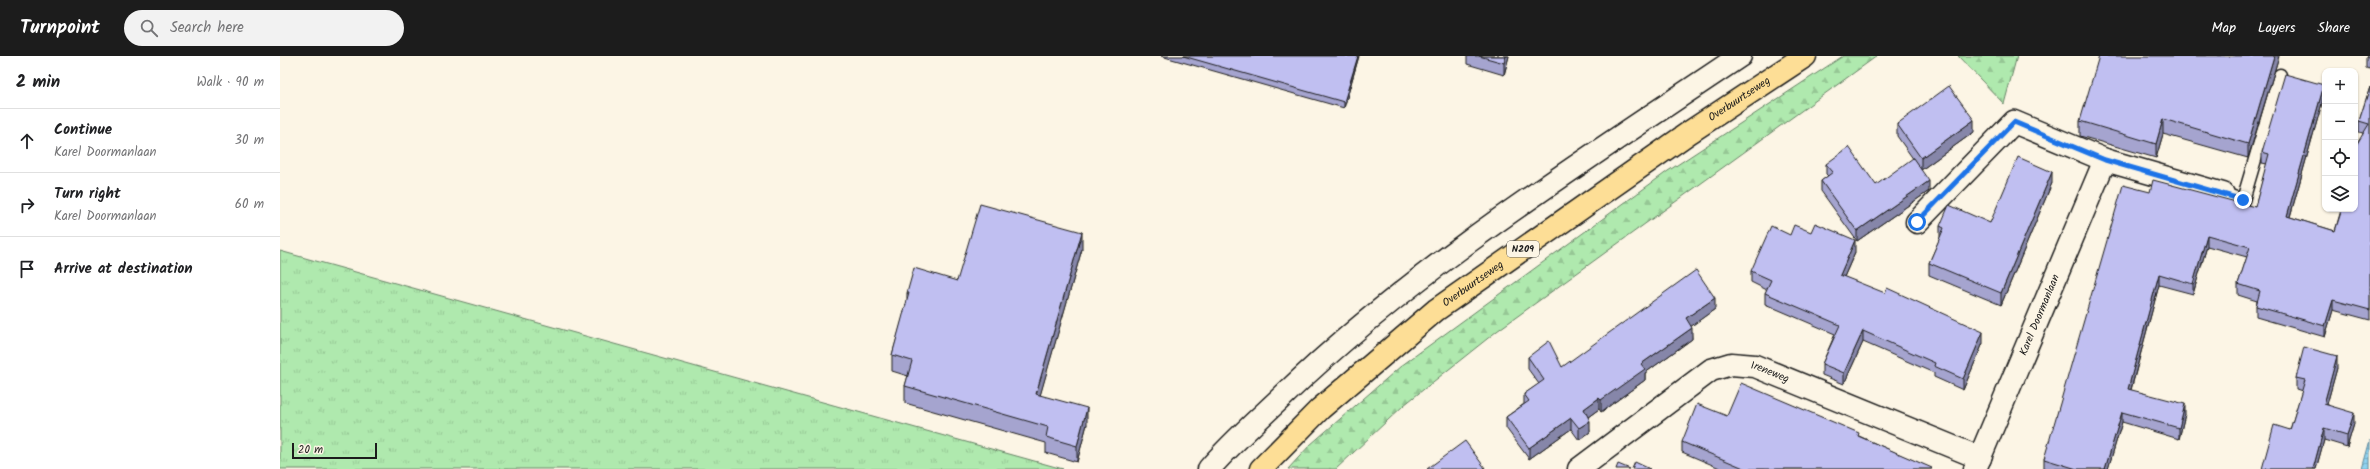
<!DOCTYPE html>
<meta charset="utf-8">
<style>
:root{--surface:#fff;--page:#f2f2f2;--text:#202124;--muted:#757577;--line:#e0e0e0;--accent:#1c1c1c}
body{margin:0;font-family:Kalam,sans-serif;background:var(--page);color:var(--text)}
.controls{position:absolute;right:12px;top:12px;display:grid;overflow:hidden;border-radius:8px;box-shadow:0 1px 3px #0004}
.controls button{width:36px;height:36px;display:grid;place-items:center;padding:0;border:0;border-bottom:1px solid var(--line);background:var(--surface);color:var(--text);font:20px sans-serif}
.scale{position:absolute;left:12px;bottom:10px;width:85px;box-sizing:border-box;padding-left:4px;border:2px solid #1c1c1c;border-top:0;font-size:11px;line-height:14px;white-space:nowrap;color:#1c1c1c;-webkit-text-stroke:3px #fcf5e5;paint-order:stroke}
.stop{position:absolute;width:12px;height:12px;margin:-9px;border:3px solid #1a73e8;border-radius:50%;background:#fff}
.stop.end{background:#1a73e8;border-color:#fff;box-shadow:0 1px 4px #0008}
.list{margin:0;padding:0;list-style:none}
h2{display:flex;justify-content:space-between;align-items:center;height:52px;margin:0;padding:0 16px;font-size:17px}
h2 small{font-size:13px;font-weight:400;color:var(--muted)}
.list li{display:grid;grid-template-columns:26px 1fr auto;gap:12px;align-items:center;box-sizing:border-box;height:64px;padding:0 16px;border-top:1px solid var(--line)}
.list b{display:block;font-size:15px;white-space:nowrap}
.list p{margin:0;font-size:13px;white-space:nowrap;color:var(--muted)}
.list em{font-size:13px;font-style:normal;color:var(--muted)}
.icon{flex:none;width:22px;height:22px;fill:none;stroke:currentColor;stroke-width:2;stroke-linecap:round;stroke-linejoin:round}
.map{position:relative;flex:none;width:2090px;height:413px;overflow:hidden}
header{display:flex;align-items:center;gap:24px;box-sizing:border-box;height:56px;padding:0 20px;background:var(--accent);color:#fff}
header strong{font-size:19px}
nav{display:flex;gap:22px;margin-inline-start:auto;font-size:14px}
.search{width:280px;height:36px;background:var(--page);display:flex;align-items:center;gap:10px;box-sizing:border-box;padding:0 14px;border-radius:22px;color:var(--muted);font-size:15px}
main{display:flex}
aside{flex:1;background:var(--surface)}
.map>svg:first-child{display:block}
</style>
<header>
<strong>Turnpoint</strong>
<div class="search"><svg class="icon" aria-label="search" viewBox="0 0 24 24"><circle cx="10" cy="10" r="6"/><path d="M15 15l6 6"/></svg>Search here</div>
<nav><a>Map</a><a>Layers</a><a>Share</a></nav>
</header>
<main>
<aside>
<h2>2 min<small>Walk · 90 m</small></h2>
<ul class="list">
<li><svg class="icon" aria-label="ahead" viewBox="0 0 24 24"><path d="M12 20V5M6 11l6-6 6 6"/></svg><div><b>Continue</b><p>Karel Doormanlaan</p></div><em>30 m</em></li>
<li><svg class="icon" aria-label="right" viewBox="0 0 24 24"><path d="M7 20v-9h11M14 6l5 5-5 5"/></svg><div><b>Turn right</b><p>Karel Doormanlaan</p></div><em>60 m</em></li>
<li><svg class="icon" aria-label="arrive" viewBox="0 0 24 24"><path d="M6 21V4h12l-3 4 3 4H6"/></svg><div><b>Arrive at destination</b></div></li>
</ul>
</aside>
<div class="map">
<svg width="2090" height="413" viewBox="0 0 2090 413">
<defs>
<pattern id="grass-tufts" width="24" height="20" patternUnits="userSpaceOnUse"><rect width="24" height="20" fill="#afe9ae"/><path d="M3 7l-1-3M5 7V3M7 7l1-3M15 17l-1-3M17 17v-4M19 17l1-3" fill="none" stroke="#96c795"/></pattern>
<pattern id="forest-firs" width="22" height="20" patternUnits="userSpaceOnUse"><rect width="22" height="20" fill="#afe9ae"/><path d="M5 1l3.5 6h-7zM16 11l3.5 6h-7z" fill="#96c795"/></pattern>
<pattern id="water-rules" width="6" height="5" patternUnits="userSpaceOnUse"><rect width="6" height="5" fill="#8ed2ef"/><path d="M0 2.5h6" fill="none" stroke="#7ab4cc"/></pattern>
</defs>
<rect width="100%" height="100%" fill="#fcf5e5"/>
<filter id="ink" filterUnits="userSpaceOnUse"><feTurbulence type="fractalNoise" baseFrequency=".025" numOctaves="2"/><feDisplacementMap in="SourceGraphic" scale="8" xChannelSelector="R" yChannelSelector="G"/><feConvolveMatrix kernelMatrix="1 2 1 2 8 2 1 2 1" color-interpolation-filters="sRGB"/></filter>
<g filter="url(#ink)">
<path fill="url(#grass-tufts)" stroke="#668265" d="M0,195l783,218h-783z"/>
<g fill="url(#forest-firs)" stroke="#668265">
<path d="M1563,0h34l-380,275 -93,74 -68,64h-48l22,-24 91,-79 267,-195z"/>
<path d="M1678,0h59l-13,48z"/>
</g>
<path fill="url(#water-rules)" stroke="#60899b" d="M2090,384v29h-8z"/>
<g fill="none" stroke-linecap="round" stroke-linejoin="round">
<g stroke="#1c1c1c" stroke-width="15">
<path id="lane" d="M1943,138l20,6 37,-125"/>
</g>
<g stroke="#1c1c1c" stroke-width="25">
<g id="street">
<path d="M1637,166l97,-100 91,38 118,34"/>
<path d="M929,413c23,-27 50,-50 75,-74 137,-132 299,-233 456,-339"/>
<path id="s1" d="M1299,413l132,-99 20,-6 24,2 225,92"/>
<path id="s2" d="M1695,413l130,-309"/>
</g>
</g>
<g stroke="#1c1c1c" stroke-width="25">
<g id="primary">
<path id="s3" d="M981,413l59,-60 116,-99 254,-178 115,-76"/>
</g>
</g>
<use href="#lane" stroke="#fcf5e5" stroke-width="12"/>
<use href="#street" stroke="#fcf5e5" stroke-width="22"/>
<use href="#primary" stroke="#fdde96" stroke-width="22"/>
</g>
<g fill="#a5a4cf" stroke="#1c1c1c">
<path d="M881,0h198l-15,52z"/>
<path d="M1187,0h42l-5,19 -37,-11z"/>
<path d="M1999,0l-31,102 -85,-24 -7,24 -76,-22v-15z"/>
<path d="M2090,0v13l-4,-1v-11z"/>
<path d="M2090,31v233l-37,-10 -8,27 -69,-20v-11l1,-5 -19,-6v-11l9,-27 -40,-11 -14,48 -34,-9 -28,105 54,24 -6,25 -57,-17 -14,47h-64v-10l106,-267 105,15 12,-43 -5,-1v-11l62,-56 -34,121 45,14 28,-98 -4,-1v-11z"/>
<path d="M1617,68l77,8 -53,38 -24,-34z"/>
<path d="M1546,108l50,21 53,6 -72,50 -36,-50v-10l7,-5 -2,-2z"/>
<path d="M1772,127l-51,122 -72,-30v-12l11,-25v-12l50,-3z"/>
<path d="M802,193l-42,146 47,29 -10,38 -31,-9v-10l-141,-40v-17l3,-10 -16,-5v-16l15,-52v-10l50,-12z"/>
<path d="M1575,196l-11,25 139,66 -20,47 -29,-13v-4l-71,-31 -19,42 -22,-9v-11l13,-30 -70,-30v-11l2,-3 -16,-8v-11z"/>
<path d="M1435,253l-24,17 1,13 -47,34v7l-44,32 -2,-3 -11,8 2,15 -11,8 -8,-11 -42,30 -23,-31v-11l18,-13v-10l15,-10 -11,-15v-12l34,10z"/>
<path d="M2057,312l-10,36 27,20 -7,23 -23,-7 -8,29h-54l28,-39 12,-39 -6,-2v-11z"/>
<path d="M1447,360l132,20 73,33h-210l-40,-17v-10z"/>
</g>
<g fill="#8686a9" stroke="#1c1c1c">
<path d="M1078,0h1l-15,52v-6z"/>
<path d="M1226,0h3l-5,19v-12z"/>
<path d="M1994,0h5l-31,102v-14z"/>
<path d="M2044,29v11l-37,131v-11z"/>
<path d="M1883,63v15l-7,24v-14z"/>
<path d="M1694,64v12l-53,38v-12z"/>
<path d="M1772,116v11l-51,122v-12z"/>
<path d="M1649,125v10l-72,50v-10z"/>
<path d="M802,176v17l-46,161v-16z"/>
<path d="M1927,179v11l-14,48v-10z"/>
<path d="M1575,184v12l-15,34v-11z"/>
<path d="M1879,218v11l-31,115v-11z"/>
<path d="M1435,242v11l-29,21v-12z"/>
<path d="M2053,244v10l-8,27v-11z"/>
<path d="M1412,272v11l-47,34v7l-44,32v-12l40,-36z"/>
<path d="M1583,275v11l-19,42v-11z"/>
<path d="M1703,276v11l-20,47v-11z"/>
<path d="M2057,300v12l-13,47v-11z"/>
<path d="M1319,342v11l-15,11v-11z"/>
<path d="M1905,348v10l-6,25v-11z"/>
<path d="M807,352v16l-10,38v-16z"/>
<path d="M1842,356v10l-14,47h-3z"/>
<path d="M2074,357v11l-7,23v-12z"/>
<path d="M1291,362v11l-42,30v-11z"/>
<path d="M1310,365v11l-11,8v-12z"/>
<path d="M2044,372v12l-8,29h-3z"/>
</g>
<g fill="#c0bff1" stroke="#1c1c1c">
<path d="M903,0h175l-14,46z"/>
<path d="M1199,0h27l-2,7z"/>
<path d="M1819,0h175l-26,88 -85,-25 -7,25 -76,-23z"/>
<path d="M2087,0h3v3l-4,-2z"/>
<path d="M2005,18l39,11 -37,131 48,15 7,-22h13v-62l14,-23 -10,-3 11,-34v223l-37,-10 -8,26 -69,-20 4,-15 -22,-7 12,-37 -43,-12 -14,49 -34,-10 -31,115 57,15 -6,24 -57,-16 -17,57h-28l-33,-10 79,-274 27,7 3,-12 102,27 14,-53 -7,-2z"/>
<path d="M1669,30l25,34 -53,38 -24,-34z"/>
<path d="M1569,91l27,38 37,-27 16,23 -72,50 -36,-50 12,-9 -7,-8z"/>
<path d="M1738,101l34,15 -51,121 -72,-30 15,-35 -4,-2 9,-21 41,18z"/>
<path d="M700,148l102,28 -46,162 51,14 -10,38 -31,-9 2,-10 -143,-41 7,-25 -20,-6 17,-62h-2l7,-25 43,13z"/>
<path d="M1535,167l40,17 -15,35 45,18 2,-5 96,44 -20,47 -29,-13 1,-3 -72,-32 -19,42 -22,-9 18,-39 -75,-32 6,-13 -20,-9 20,-45 19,9 4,-10 17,7z"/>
<path d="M1416,214l19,28 -29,20 6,10 -51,36 4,5 -44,31 -2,-2 -15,11 6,12 -11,7 -8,-10 -42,30 -23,-31 23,-16 -5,-7 20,-14 -16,-23 21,-16 13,26z"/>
<path d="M2024,291l33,9 -13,48 30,9 -7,22 -23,-7 -11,41h-51l12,-44 16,5 15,-50 -9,-2z"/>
<path d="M1461,327l118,50 -1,3 74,32 -1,1h-185l-64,-27 15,-38 30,12z"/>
<path d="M1185,385l20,27 -2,1h-56z"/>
<path d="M1355,406l15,7h-18z"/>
<path d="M1338,408l12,5h-14z"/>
</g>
</g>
<g fill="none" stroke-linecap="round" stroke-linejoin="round" filter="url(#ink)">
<path stroke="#1a73e8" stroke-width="5" d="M1637,166l97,-100 91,38 138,40"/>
</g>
<g text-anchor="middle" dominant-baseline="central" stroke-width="3" stroke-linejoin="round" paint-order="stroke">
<rect fill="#fcf5e5" stroke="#5f5d58" stroke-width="1" x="1227" y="185" width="32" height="16" rx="3"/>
<g font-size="10" font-weight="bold" fill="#1c1c1c">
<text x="1243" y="193">N209</text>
</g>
<g font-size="11" fill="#1c1c1c" stroke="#fcf5e5">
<text stroke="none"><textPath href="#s3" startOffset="606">Overbuurtseweg</textPath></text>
<text stroke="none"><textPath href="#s3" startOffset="282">Overbuurtseweg</textPath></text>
<text stroke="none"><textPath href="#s2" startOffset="167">Karel Doormanlaan</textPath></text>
<text stroke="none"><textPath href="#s1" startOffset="226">Ireneweg</textPath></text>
</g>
</g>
</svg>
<div class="controls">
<button>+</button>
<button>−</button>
<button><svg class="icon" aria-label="locate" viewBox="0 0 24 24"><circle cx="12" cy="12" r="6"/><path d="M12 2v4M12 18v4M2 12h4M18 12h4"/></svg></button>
<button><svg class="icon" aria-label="layers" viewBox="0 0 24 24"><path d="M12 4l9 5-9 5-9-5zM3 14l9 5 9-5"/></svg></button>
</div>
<div class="scale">20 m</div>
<div class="stop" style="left:1637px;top:166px"></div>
<div class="stop end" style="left:1963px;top:144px"></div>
</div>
</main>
